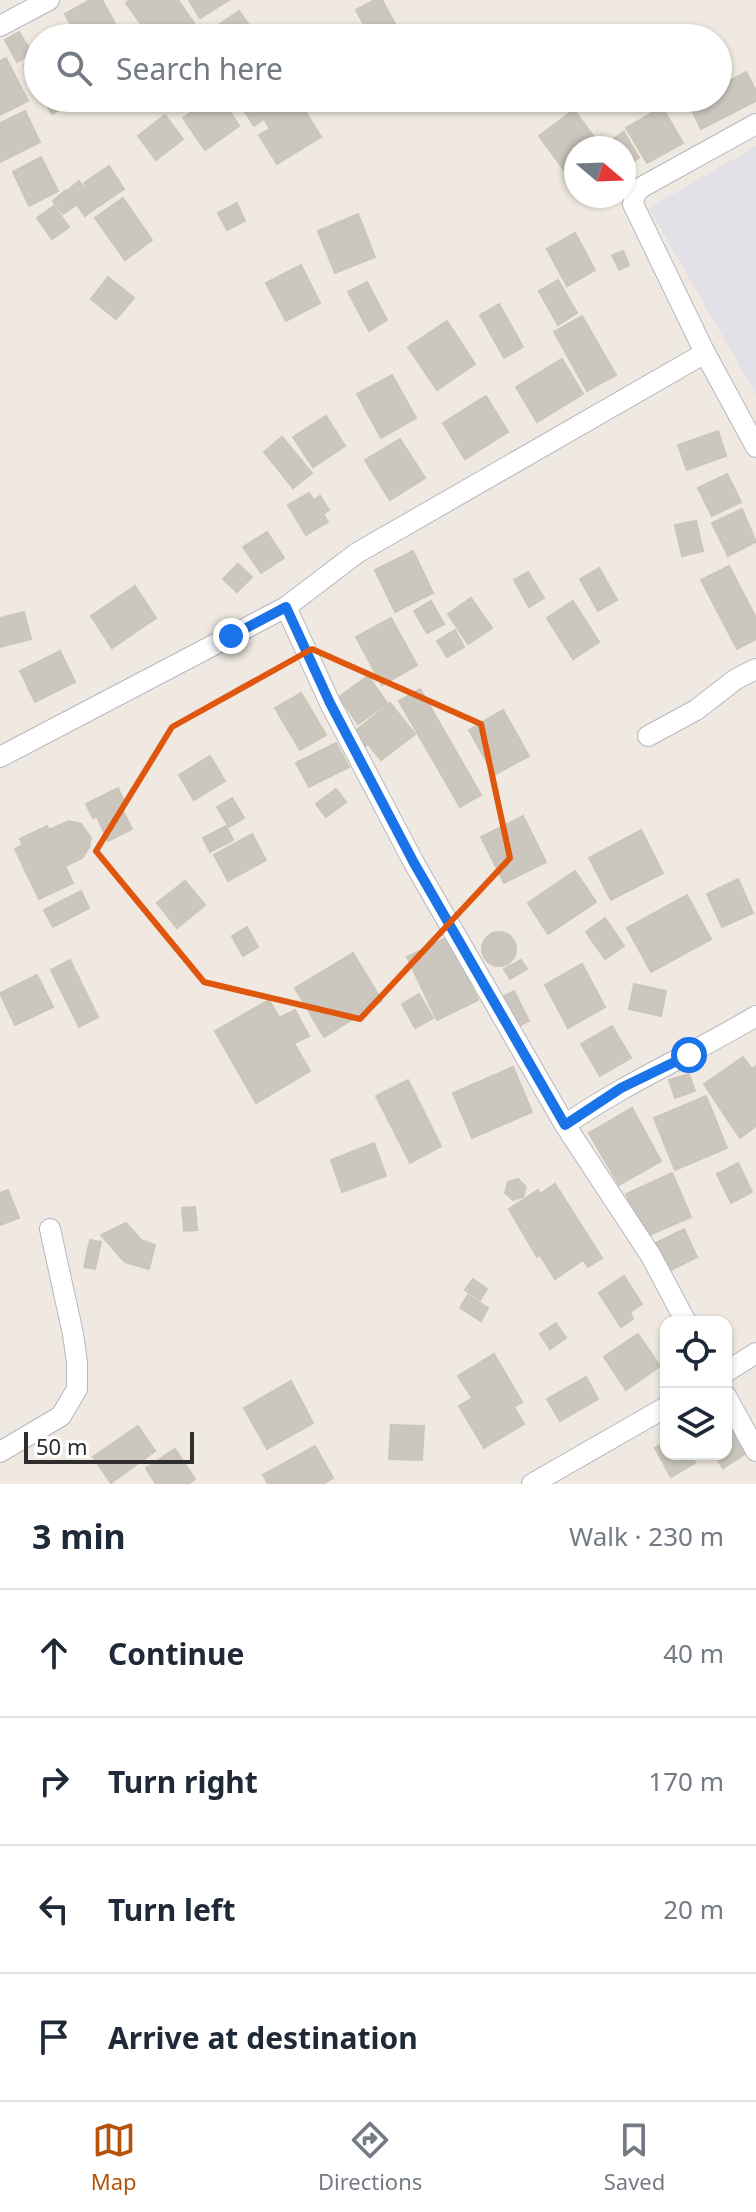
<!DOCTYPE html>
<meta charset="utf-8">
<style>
:root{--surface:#fff;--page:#f6f6f7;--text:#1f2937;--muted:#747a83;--line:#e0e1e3;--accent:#b45309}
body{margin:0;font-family:"Noto Sans",sans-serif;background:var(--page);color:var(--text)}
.controls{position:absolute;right:24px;bottom:24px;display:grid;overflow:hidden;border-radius:16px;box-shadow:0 2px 6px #0004}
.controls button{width:72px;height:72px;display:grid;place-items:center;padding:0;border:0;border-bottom:2px solid var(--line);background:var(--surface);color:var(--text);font:40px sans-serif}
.compass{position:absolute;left:564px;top:136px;width:72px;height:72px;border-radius:50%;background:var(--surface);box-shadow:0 2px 6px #0004;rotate:109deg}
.scale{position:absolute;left:24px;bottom:20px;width:170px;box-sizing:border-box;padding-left:8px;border:4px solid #2e2e2e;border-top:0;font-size:22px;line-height:28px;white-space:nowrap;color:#2e2e2e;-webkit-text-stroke:6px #fff;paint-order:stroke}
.stop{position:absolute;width:24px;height:24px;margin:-18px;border:6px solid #1a73e8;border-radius:50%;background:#fff}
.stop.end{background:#1a73e8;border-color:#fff;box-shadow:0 2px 8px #0008}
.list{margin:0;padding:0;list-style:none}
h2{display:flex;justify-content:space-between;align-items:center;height:104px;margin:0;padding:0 32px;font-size:34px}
h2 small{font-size:26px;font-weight:400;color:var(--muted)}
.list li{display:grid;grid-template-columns:52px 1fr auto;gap:24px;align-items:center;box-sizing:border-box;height:128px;padding:0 32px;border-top:2px solid var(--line)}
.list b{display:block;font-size:30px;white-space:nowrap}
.list em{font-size:26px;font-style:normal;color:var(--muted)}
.icon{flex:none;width:44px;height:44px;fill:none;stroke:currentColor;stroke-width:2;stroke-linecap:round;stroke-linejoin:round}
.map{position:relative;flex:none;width:756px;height:1484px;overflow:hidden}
.search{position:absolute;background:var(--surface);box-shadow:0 2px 6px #0004;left:24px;right:24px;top:24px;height:88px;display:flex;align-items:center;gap:20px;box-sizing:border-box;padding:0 28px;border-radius:44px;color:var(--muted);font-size:30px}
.sheet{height:616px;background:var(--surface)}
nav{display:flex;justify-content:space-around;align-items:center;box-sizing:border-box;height:112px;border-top:2px solid var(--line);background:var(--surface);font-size:22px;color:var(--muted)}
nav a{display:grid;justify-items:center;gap:4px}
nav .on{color:var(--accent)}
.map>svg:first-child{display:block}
</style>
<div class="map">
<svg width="756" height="1484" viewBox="0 0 756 1484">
<rect width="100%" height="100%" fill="#efe9e1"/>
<path fill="#e3e1e8" d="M756,146v248l-107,-186z"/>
<g fill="#cbc7bf" stroke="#cbc5ba" stroke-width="2">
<path d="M90,0h12l21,38h-45l-13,-24z"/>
<path d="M129,0h49l18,26 -17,12h-28l-25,-35z"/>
<path d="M189,0h40l-29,18z"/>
<path d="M375,0h7l18,33 -8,5h-21l-15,-28z"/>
<path d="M239,11l19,27h-47l-4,-5z"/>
<path d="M19,32l13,21 -15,9 -12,-22z"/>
<path d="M38,57v33l-14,-24z"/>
<path d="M6,58l22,43 -28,14v-54z"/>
<path d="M746,72l10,19v10l-55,28 -13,-27 8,-4h22v-11z"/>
<path d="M43,98h36l-27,16z"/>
<path d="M212,98h9l18,28 -34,24 -22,-32z"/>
<path d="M249,98h48l24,39 -44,27 -18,-29 11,-6 -6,-10 -10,7 -12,-19 9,-5z"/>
<path d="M662,107l21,36 -36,20 -21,-35z"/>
<path d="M574,110l28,38h-26v27l-5,4 -32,-43z"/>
<path d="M25,111l15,31 -40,20v-39z"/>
<path d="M165,115l18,24 -27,21 -18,-24z"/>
<path d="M624,132l15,26 -15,9v-19h-10l-4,-7z"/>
<path d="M41,157l17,34 -29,15 -16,-34z"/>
<path d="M109,166l15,23 -25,17 -15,-23z"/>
<path d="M79,181l19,25 -13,10 -18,-25z"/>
<path d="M66,190l11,14 -14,10 -10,-13z"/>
<path d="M123,198l29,42 -27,20 -30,-42z"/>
<path d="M237,203l8,18 -18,9 -9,-17z"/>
<path d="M54,206l15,21 -17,12 -15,-21z"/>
<path d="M358,214l17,43 -40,16 -17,-42z"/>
<path d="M575,233l20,37 -28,16 -20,-37z"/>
<path d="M623,251l6,14 -10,5 -7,-15z"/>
<path d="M301,265l19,38 -34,18 -20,-38z"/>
<path d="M108,277l26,21 -18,21 -25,-20z"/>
<path d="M558,280l19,33 -19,12 -19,-34z"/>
<path d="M367,282l20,38 -18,11 -21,-39z"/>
<path d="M499,304l24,43 -19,11 -24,-43z"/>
<path d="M582,316l34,59 -29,16 -33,-59z"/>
<path d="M447,321l28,43 -38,26 -29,-43z"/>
<path d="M562,359l21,35 -46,28 -21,-35z"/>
<path d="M392,375l24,43 -35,20 -24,-44z"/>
<path d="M486,396l22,36 -43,27 -22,-36z"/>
<path d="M326,416l19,30 -32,21 -20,-30z"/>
<path d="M718,431l8,25 -39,14 -9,-25z"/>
<path d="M282,437l30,36 -19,15 -29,-36z"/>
<path d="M400,439l25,39 -35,22 -25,-40z"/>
<path d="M727,474l14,28 -29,14 -14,-28z"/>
<path d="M309,493l5,7 6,-4 9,14 -6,4 5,8 -22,13 -18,-30z"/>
<path d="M742,509l14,33 -28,14 -16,-33z"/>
<path d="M696,521l7,30 -21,5 -7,-31z"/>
<path d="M267,532l17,26 -23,15 -18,-26z"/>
<path d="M413,551l20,42 -38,19 -20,-42z"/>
<path d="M238,564l14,13 -15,15 -14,-13z"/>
<path d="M729,566l27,52v21l-19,10 -36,-69z"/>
<path d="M599,568l18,32 -19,11 -18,-32z"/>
<path d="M528,572l16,26 -15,9 -15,-27z"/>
<path d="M135,586l21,32 -44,30 -21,-32z"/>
<path d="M471,598l21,30 -24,16 -20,-30z"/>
<path d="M431,601l13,23 -17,9 -13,-22z"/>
<path d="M573,601l26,41 -26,17 -26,-41z"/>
<path d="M24,612l7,27 -31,8v-29z"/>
<path d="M391,618l26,47 -35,20 -26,-48z"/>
<path d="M455,630l9,17 -17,10 -10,-16z"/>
<path d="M60,651l15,31 -40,20 -15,-31z"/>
<path d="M368,676l19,27 -29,21 -19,-27z"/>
<path d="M420,689l61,106 -21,12 -61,-106z"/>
<path d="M301,693l25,42 -26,15 -25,-42z"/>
<path d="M390,703l25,31 -34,26 -13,-16 -4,3 -11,-14z"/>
<path d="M503,710l26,46 -35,19 -25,-45z"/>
<path d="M336,743l13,24 -40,20 -13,-24z"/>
<path d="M210,756l15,25 -31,19 -15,-25z"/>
<path d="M118,788l7,15 -5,2 12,24 -24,12 -11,-24 -4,1 -7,-14z"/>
<path d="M336,789l10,13 -20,15 -10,-13z"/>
<path d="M232,798l12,20 -15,9 -12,-20z"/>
<path d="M523,816l23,46 -42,21 -23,-46z"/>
<path d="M69,821l12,3 10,14 -2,9 -7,11 -17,8 8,17 -34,16 -24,-50 8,-4 -3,-6 27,-13 2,4z"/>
<path d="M226,826l7,14 -23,12 -7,-14z"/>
<path d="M641,830l22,43 -52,27 -22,-42z"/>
<path d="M252,834l14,26 -38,21 -14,-26z"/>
<path d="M575,871l21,31 -48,32 -20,-31z"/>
<path d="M738,879l15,34 -31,14 -15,-33z"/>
<path d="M185,881l20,24 -28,23 -20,-25z"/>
<path d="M81,891l8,17 -36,19 -9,-17z"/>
<path d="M687,895l24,44 -60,33 -24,-44z"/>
<path d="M605,918l19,28 -19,13 -19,-27z"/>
<path d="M247,927l11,20 -15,9 -11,-20z"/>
<circle cx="499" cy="949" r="17"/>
<path d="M448,937l30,63 -41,20 -30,-63z"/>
<path d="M353,953l29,48 -58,36 -29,-49z"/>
<path d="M70,960l28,57 -19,10 -28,-57z"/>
<path d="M521,960l6,9 -17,10 -6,-10z"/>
<path d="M582,964l23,43 -37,21 -23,-43z"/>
<path d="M37,975l16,32 -38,18 -15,-32z"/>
<path d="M634,984l32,7 -5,25 -32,-7z"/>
<path d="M514,991l15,30 -18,9 -14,-30z"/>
<path d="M419,994l14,24 -18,10 -13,-24z"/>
<path d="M269,1000l41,71 -54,32 -41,-72z"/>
<path d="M295,1010l14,26 -14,7 -14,-26z"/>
<path d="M612,1026l19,32 -31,18 -19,-32z"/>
<path d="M743,1057l9,12 4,-3v60l-16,12 -36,-54z"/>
<path d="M513,1067l19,45 -60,26 -19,-45z"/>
<path d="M689,1074l6,17 -20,7 -6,-18z"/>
<path d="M408,1080l33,66 -31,17 -34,-67z"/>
<path d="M706,1096l21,52 -52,22 -21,-52z"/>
<path d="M632,1108l29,53 -42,24 -30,-52z"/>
<path d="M374,1143l12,33 -44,16 -11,-32z"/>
<path d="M738,1163l14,29 -21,11 -14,-29z"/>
<path d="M672,1173l19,44 -46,20 -19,-43z"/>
<path d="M518,1179l8,8 -3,10 -10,3 -8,-7 3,-11z"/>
<path d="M555,1184l47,74 -14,9 -5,-7 -28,19 -15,-24 -3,2 -28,-48 29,-19 2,4z"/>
<path d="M8,1190l11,28 -19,7v-32z"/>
<path d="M195,1207l2,23 -13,1 -2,-23z"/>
<path d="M126,1223l15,17 14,5 -6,24 -24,-7 -24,-27z"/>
<path d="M684,1229l13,28 -30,15 -13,-28z"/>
<path d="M90,1240l11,2 -6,27 -11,-2z"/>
<path d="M624,1276l18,28 -12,8 3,7 -12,8 -22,-34z"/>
<path d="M473,1279l14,10 -7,11 -15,-10z"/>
<path d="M468,1295l20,13 -7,13 -21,-13z"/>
<path d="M556,1323l10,15 -16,11 -10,-15z"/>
<path d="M638,1334l22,32 -34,24 -22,-33z"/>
<path d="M494,1354l28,48 -8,5 10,17 -40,24 -25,-42 13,-8 -14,-22z"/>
<path d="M586,1377l12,22 -38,22 -13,-22z"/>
<path d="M291,1381l22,42 -46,26 -23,-41z"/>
<path d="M726,1422l19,32 -22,14 -9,-14h12z"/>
<path d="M391,1425l33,1 -2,34 -33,-1z"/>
<path d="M138,1426l17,25 -44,32 -18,-26z"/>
<path d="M666,1442v12h24l5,9 -24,14 -16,-29z"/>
<path d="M315,1446l18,32 -10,6h-55l-5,-9z"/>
<path d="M175,1449l20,30 -7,5h-32l-10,-16z"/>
</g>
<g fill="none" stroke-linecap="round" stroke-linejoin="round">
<g stroke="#b4b7c1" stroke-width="22">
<g id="minor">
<path d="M0,26l49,-26"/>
<path d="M756,124l-114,63 -7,7 -2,10 72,149 51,94"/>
<path d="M286,607l44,96 84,160 151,262 86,131 35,66"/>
<path d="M648,736l48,-26 40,-31 20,-10"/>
<path d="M0,757l286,-150 71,-54 348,-200"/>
<path d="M565,1125c60,-42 128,-71 191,-109"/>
<path d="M726,1372l30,-19"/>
<path d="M726,1396l30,55"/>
<path d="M0,1452l61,-36 16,-27v-27l-4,-28 -23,-105"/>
<path d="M532,1484l134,-77"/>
</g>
</g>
<use href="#minor" stroke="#fff" stroke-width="20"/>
</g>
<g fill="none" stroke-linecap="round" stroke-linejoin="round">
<path stroke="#1a73e8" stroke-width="10" d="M231,636l55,-29 44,96 84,160 151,262 56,-37 68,-33"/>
</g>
<path fill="none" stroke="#df570e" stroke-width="6" stroke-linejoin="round" d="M312,649l169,75 29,134 -150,161 -156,-37 -108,-131 76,-124z"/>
</svg>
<div class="controls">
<button><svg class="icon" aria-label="locate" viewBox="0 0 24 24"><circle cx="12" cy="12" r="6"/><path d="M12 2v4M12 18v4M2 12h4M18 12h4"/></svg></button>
<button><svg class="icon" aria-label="layers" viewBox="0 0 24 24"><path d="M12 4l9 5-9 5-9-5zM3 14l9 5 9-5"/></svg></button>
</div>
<svg class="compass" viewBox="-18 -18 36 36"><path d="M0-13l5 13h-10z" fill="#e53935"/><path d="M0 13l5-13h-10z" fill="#747a83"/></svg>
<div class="scale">50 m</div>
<div class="stop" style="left:689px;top:1055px"></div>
<div class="stop end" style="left:231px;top:636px"></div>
<div class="search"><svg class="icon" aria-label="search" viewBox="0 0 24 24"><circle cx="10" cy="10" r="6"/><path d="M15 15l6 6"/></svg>Search here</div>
</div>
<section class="sheet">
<h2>3 min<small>Walk · 230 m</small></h2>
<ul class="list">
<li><svg class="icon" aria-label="ahead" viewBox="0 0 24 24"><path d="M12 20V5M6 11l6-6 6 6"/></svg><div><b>Continue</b></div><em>40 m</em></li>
<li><svg class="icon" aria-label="right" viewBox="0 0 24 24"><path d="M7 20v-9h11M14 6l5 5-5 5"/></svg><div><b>Turn right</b></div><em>170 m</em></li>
<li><svg class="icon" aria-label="left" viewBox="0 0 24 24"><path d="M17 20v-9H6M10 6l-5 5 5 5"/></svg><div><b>Turn left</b></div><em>20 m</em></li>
<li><svg class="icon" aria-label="arrive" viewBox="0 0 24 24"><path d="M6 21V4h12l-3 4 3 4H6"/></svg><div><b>Arrive at destination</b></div></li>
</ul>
</section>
<nav>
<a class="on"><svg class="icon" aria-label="map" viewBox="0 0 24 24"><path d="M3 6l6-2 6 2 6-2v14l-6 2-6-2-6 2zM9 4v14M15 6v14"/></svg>Map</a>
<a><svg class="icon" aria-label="directions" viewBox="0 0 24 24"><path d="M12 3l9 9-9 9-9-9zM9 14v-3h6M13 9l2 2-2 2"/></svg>Directions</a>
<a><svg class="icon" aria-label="saved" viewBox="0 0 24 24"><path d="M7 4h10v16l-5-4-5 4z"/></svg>Saved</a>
</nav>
